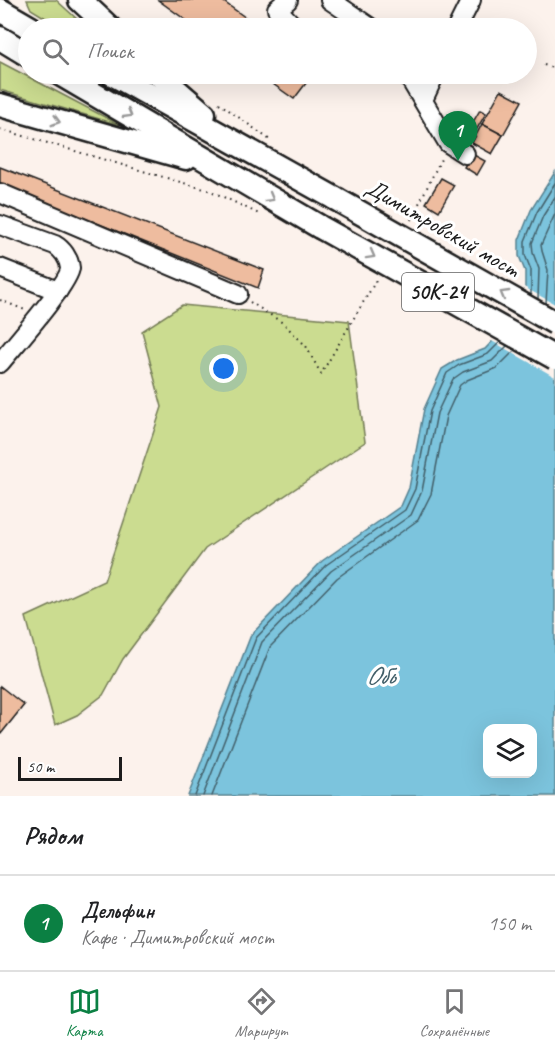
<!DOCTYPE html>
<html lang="ru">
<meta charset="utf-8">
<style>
:root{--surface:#fff;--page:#f6f6f6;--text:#202124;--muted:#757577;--line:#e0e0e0;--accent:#0b8043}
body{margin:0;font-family:Caveat,sans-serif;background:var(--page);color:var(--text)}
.controls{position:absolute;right:18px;bottom:18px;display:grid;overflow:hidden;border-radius:12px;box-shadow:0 6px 24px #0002}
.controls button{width:54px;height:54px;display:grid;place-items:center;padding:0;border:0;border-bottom:2px solid var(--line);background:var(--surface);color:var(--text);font:30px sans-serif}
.scale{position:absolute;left:18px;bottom:15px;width:104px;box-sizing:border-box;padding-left:6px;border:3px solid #1c1c1c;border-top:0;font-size:16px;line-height:21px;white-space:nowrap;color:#1c1c1c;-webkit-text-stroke:4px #fff;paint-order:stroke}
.you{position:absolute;left:224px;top:369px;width:21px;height:21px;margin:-15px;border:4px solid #fff;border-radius:50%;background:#1a73e8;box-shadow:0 0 0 9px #1a73e833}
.badge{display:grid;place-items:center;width:39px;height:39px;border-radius:50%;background:var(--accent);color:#fff;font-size:20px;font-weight:700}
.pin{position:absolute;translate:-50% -50px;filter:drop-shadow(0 2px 3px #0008)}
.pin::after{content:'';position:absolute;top:32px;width:21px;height:18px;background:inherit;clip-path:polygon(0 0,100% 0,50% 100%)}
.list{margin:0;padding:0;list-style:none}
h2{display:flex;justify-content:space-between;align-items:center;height:78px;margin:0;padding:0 24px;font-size:26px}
h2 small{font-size:20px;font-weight:400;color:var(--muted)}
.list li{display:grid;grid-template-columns:39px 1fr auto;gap:18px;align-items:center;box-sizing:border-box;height:96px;padding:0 24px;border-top:2px solid var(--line)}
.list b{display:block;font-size:22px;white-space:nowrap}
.list p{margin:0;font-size:20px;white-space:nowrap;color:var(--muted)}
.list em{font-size:20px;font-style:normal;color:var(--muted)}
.icon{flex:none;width:33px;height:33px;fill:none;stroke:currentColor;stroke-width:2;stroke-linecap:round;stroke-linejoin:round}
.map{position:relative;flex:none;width:555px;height:796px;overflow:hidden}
.search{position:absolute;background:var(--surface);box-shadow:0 6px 24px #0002;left:18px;right:18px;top:18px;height:66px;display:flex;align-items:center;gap:15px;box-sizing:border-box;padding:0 21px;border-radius:33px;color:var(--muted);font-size:22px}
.sheet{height:174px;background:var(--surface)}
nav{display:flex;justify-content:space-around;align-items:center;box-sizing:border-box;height:84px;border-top:2px solid var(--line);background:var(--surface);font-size:16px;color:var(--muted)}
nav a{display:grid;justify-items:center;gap:3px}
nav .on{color:var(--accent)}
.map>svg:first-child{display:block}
</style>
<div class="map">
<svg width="555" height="796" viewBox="0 0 555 796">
<rect width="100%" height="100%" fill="#fcf2ec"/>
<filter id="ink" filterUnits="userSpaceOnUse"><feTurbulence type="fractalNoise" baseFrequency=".0167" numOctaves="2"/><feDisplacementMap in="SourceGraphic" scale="12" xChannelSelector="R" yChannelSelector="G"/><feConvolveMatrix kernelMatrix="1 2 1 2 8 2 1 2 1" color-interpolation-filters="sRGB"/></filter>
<g filter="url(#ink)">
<g fill="#cbdc90" stroke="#747c56" stroke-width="1.5">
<path d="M27,0h29l31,28h-25l-31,-19z"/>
<path d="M0,62l120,63 -120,-35z"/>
<path d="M182,305l167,16 16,121 -160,107 -82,110 -20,36 -26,20 -22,10 -29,-108 78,-36 58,-174 -20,-76z"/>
</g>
<path fill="#7cc4dd" stroke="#568190" stroke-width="1.5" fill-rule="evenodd" d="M555,172v624h-367l63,-161 71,-74 79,-55 8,-18 15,-79 18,-40 15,-9 28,-11 21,-22 19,-31v-25l-6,-15v-16l12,-30zM488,728h44v46h-44z"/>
<path fill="#fcf2ec" d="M522,286l33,18v73l-65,-37 14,-15 18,-30z"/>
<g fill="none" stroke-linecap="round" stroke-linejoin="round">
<g stroke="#425f69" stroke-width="1.5">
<path d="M531,295v-25l-6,-15v-14l12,-29 18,-29"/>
<path d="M538,299l1,-30 -6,-16 -1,-10 11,-27 12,-19"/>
<path d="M546,303l2,-33 -6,-19 -1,-6 14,-31"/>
<path d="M195,796l61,-158 70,-73 79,-55 10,-21 15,-78 17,-38 12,-8 29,-11 12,-12"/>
<path d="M203,796l59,-154 69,-71 80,-56 11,-24 15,-78 16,-34 10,-7 29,-11 15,-15"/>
<path d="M212,796l58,-149 67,-69 81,-58 13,-26 15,-78 14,-31 7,-5 30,-12 18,-18"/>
</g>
</g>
<g fill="#eebc9f" stroke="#1c1c1c" stroke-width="1.5">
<path d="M158,0h63l39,28h-63z"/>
<path d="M259,74h54l-19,25z"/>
<path d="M501,90l21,11 -19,34 -21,-11z"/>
<path d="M480,110l6,3 -15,26 -6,-3z"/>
<path d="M482,124l21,11 -11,19 -20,-11z"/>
<path d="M472,154l13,7 -8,14 -13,-8z"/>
<path d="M0,167l264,103 -6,18 -258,-104z"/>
<path d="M441,178l13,7 -15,26 -13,-8z"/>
<path d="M0,686l24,19 -24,30z"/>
</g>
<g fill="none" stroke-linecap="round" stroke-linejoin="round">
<g stroke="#1c1c1c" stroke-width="22">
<g id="minor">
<path d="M288,0l-11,9 18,19"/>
<path d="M330,0l41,28"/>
<path d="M457,28l14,-28"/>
<path d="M407,74l41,69 17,11"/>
<path d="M423,100l12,-26"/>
<path d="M0,193l238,101"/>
<path d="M0,225l55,20c7,4 14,13 15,23 0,14 -58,80 -70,95"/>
<path d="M0,268l58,23"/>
</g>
</g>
<g stroke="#1c1c1c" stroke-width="27">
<g id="major">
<path d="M80,0l30,28"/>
<path d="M0,10l31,18"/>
<path d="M0,38l28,17"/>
<path d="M60,74l260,153"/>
<path d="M112,74l224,125"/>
<path d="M158,74l46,40"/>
<path d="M0,105l186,53"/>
</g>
</g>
<g stroke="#1c1c1c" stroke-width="2" stroke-dasharray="1.5 4.5" stroke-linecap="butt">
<path d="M544,65l11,4"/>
<path d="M219,103l51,37"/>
<path d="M0,129l211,62 48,23"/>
<path d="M411,220l31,-63"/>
<path d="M0,300l25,10"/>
<path d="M250,302l33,21 23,23 15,28 56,-95"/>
</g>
<use href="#minor" stroke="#fff" stroke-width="18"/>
<use href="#major" stroke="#fff" stroke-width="22"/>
<g stroke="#1c1c1c" stroke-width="27" stroke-linecap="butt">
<g id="major-bridge">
<path d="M336,199l219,124"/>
<path d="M320,227l235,131"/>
</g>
</g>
<use href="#major-bridge" stroke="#fff" stroke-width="22"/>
</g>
<defs><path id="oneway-chevron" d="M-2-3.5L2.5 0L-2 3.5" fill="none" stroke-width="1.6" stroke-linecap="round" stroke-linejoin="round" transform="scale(1.5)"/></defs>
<g stroke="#999">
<use href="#oneway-chevron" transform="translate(128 114) rotate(31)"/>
<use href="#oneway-chevron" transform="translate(56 121) rotate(16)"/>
<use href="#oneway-chevron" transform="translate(270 198) rotate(30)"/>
<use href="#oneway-chevron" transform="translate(371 255) rotate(29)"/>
<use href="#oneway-chevron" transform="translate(504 294) rotate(-150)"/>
</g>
</g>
<g text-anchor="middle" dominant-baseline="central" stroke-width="6" stroke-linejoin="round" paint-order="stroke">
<rect fill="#fff" stroke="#606060" stroke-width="1.5" x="402" y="273" width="72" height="38" rx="4.5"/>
<g font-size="22" font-weight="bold" fill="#1c1c1c">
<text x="438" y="292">50К-24</text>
</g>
<g font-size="24" fill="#1c1c1c" stroke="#fff">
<text transform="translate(443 228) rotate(30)">Димитровский мост</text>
</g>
<g font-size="26" font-style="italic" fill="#425f69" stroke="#fff">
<text x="380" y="675">Обь</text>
</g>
</g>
</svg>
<div class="controls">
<button><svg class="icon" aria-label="layers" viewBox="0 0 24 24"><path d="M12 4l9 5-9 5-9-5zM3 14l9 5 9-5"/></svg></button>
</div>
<div class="scale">50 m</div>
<div class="you"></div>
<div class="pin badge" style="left:458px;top:161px">1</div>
<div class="search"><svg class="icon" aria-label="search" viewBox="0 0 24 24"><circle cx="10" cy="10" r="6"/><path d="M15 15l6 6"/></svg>Поиск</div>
</div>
<section class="sheet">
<h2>Рядом<small></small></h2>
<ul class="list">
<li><span class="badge">1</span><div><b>Дельфин</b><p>Кафе · Димитровский мост</p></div><em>150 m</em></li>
</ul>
</section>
<nav>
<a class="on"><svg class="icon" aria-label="map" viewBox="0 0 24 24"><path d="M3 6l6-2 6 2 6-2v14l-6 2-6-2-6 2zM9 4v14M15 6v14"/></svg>Карта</a>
<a><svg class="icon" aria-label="directions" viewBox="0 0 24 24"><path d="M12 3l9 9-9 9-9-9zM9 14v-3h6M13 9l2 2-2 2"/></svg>Маршрут</a>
<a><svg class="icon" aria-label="saved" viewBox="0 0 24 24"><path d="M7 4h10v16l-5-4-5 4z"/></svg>Сохранённые</a>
</nav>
